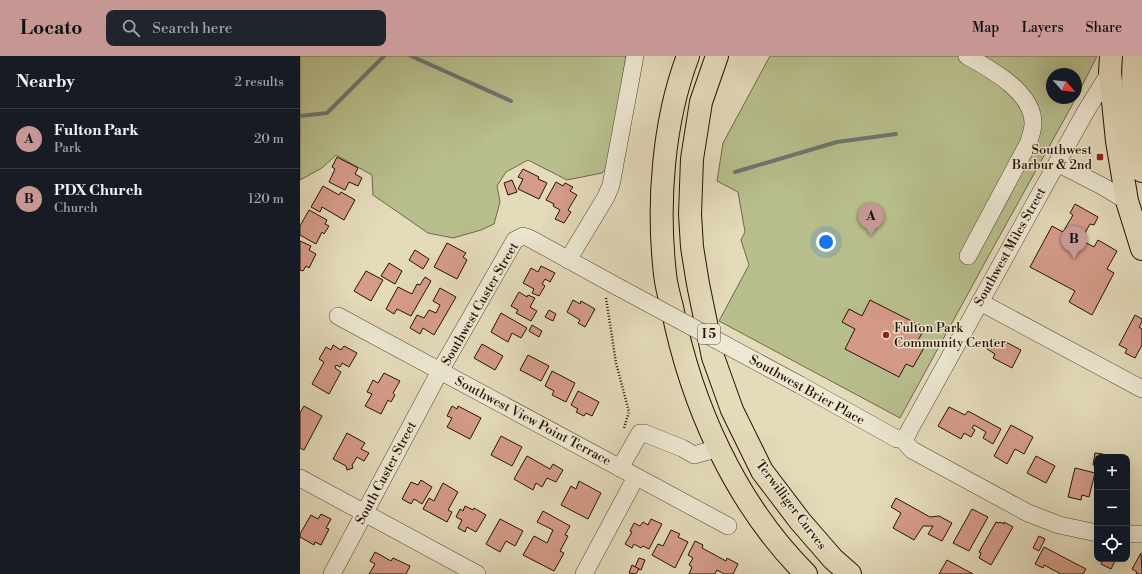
<!DOCTYPE html>
<meta charset="utf-8">
<style>
:root{--surface:#171b24;--page:#20242c;--text:#f1f3f6;--muted:#9ea1a6;--line:#363941;--accent:#c59692}
body{margin:0;font-family:"Libre Bodoni",serif;background:var(--page);color:var(--text)}
.controls{position:absolute;right:12px;bottom:12px;display:grid;overflow:hidden;border-radius:8px;box-shadow:0 4px 16px #0002}
.controls button{width:36px;height:36px;display:grid;place-items:center;padding:0;border:0;border-bottom:1px solid var(--line);background:var(--surface);color:var(--text);font:20px sans-serif}
.compass{position:absolute;left:746px;top:12px;width:36px;height:36px;border-radius:50%;background:var(--surface);box-shadow:0 4px 16px #0002;rotate:118deg}
.you{position:absolute;left:526px;top:186px;width:14px;height:14px;margin:-10px;border:3px solid #fff;border-radius:50%;background:#1a73e8;box-shadow:0 0 0 6px #1a73e833}
.badge{display:grid;place-items:center;width:26px;height:26px;border-radius:50%;background:var(--accent);color:#111;font-size:13px;font-weight:700}
.pin{position:absolute;translate:-50% -33px;filter:drop-shadow(0 1px 2px #0008)}
.pin::after{content:'';position:absolute;top:21px;width:14px;height:12px;background:inherit;clip-path:polygon(0 0,100% 0,50% 100%)}
.list{margin:0;padding:0;list-style:none}
h2{display:flex;justify-content:space-between;align-items:center;height:52px;margin:0;padding:0 16px;font-size:17px}
h2 small{font-size:13px;font-weight:400;color:var(--muted)}
.list li{display:grid;grid-template-columns:26px 1fr auto;gap:12px;align-items:center;box-sizing:border-box;height:60px;padding:0 16px;border-top:1px solid var(--line)}
.list b{display:block;font-size:15px;white-space:nowrap}
.list p{margin:0;font-size:13px;white-space:nowrap;color:var(--muted)}
.list em{font-size:13px;font-style:normal;color:var(--muted)}
.icon{flex:none;width:22px;height:22px;fill:none;stroke:currentColor;stroke-width:2;stroke-linecap:round;stroke-linejoin:round}
.map{position:relative;flex:none;width:842px;height:518px;overflow:hidden}
header{display:flex;align-items:center;gap:24px;box-sizing:border-box;height:56px;padding:0 20px;background:var(--accent);color:#111}
header strong{font-size:19px}
nav{display:flex;gap:22px;margin-inline-start:auto;font-size:14px}
.search{width:280px;height:36px;background:var(--page);display:flex;align-items:center;gap:10px;box-sizing:border-box;padding:0 14px;border-radius:8px;color:var(--muted);font-size:15px}
main{display:flex}
aside{flex:1;background:var(--surface)}
.map>svg:first-child{display:block}
</style>
<header>
<strong>Locato</strong>
<div class="search"><svg class="icon" aria-label="search" viewBox="0 0 24 24"><circle cx="10" cy="10" r="6"/><path d="M15 15l6 6"/></svg>Search here</div>
<nav><a>Map</a><a>Layers</a><a>Share</a></nav>
</header>
<main>
<aside>
<h2>Nearby<small>2 results</small></h2>
<ul class="list">
<li><span class="badge">A</span><div><b>Fulton Park</b><p>Park</p></div><em>20 m</em></li>
<li><span class="badge">B</span><div><b>PDX Church</b><p>Church</p></div><em>120 m</em></li>
</ul>
</aside>
<div class="map">
<svg width="842" height="518" viewBox="0 0 842 518">
<rect width="100%" height="100%" fill="#e4dbbb"/>
<filter id="stains"><feTurbulence type="fractalNoise" baseFrequency=".005" numOctaves="4"/><feColorMatrix values="0 0 0 0 .2 0 0 0 0 .09 0 0 0 0 .02 0 0 0 .5 -.17"/></filter>
<radialGradient id="worn" r=".72"><stop offset=".6" stop-color="#630" stop-opacity="0"/><stop offset="1" stop-color="#630" stop-opacity=".3"/></radialGradient>
<g fill="#b8bf8d" stroke="#706847">
<path d="M0,0h326l-17,110 -7,7 -35,7 -39,-20 -22,12 -9,14 3,16 -6,22 -13,6 -28,8 -25,-5 -55,-38 -1,-20 -36,-20 -14,13 -22,12z"/>
<path d="M470,0h327l-21,42v-24h-24v24h24l-88,159 -88,161 -181,-97 30,-56 -8,-25 4,-8 -7,-40 -21,-11 6,-38z"/>
</g>
<g fill="none" stroke-linecap="round" stroke-linejoin="round">
<g stroke="#6c7670" stroke-width="4">
<path d="M111,0l100,45"/>
<path d="M0,60l27,-3 57,-57"/>
<path d="M435,116l102,-30 59,-8"/>
</g>
</g>
<g fill="#d59c8a" stroke="#271101">
<path d="M37,101l21,11 -3,6 7,4 -4,8 -9,-4 -4,8 -16,-8 6,-13 -3,-2z"/>
<path d="M223,113l16,8 -1,2 9,4 -8,16 -21,-10 5,-10 -5,-2z"/>
<path d="M212,124l5,12 -9,3 -4,-12z"/>
<path d="M256,126l7,4 2,-3 8,4 -3,4 7,4 -9,15 3,2 -7,11 -9,-4 5,-9 -7,-4 1,-2 -8,-4z"/>
<path d="M23,130l16,9 2,-3 14,8 -11,20 -22,-13 -2,5 -9,-5z"/>
<path d="M775,148l23,13 -4,8 -4,-1 -9,16 13,7 4,-7 19,11 -10,18 7,4 -22,42 -23,-13 6,-11 -45,-24 22,-41 11,6 10,-17 -3,-2z"/>
<path d="M9,154l18,10 -2,4 4,2 -5,8 -2,-2 -6,12 -16,-9v-9z"/>
<path d="M0,185l11,5 -2,4 7,4 -7,14 -3,-2 -3,5 -3,-1z"/>
<path d="M147,187l19,10 -3,4 4,3 -10,19 -23,-12z"/>
<path d="M115,194l14,9 -6,10 -14,-9z"/>
<path d="M89,207l13,8 -7,13 -14,-8z"/>
<path d="M241,210l14,7 -5,9 -5,-3 -3,5 3,2 -6,10 -7,-3 2,-4 -11,-6 8,-15 7,4z"/>
<path d="M66,215l17,9 -12,21 -17,-10z"/>
<path d="M125,221l6,4 -20,35 -14,-7 -3,5 -8,-5 12,-22 14,7 5,-10 3,1z"/>
<path d="M140,232l16,9 -22,38 -11,-7 -3,6 -10,-6 7,-13 7,3 5,-8 7,3 4,-8 -7,-4z"/>
<path d="M219,236l8,5 1,-2 7,3 -5,9 7,4 -6,10 -15,-8 2,-3 -7,-4z"/>
<path d="M273,244l7,4 1,-3 14,8 -10,18 -7,-4 2,-3 -13,-8z"/>
<path d="M570,244l55,28 -8,14 8,4 -12,21 -7,-3 -7,13 -54,-28 10,-20 -13,-7 7,-13 13,7z"/>
<path d="M249,254l7,4 -3,7 -8,-4z"/>
<path d="M201,257l26,15 -6,10 -9,-5 -4,9 -17,-10z"/>
<path d="M835,259l7,4v3l-3,5 3,2v16l-7,13 -10,-5 2,-4 -8,-4z"/>
<path d="M232,269l10,6 -3,6 -10,-6z"/>
<path d="M692,283l9,4 1,-3 19,10 -9,18 -19,-10 2,-4 -8,-5z"/>
<path d="M182,288l21,12 -8,14 -21,-12z"/>
<path d="M33,289l8,5 3,-4 13,7 -8,14 -7,-4 -2,4 -4,-2 -1,3 6,4 -12,22 -17,-10 12,-22 -5,-3 7,-12 5,3z"/>
<path d="M228,299l21,11 -8,15 -21,-11z"/>
<path d="M252,315l23,12 -9,19 -14,-7 2,-4 -9,-5z"/>
<path d="M84,317l16,8 -7,12 2,2 -4,7 -3,-2 -7,14 -16,-8 7,-12 -5,-2 6,-12 5,3z"/>
<path d="M278,335l21,11 -7,14 -6,-3 -2,3 -8,-4 2,-3 -7,-4z"/>
<path d="M4,350l18,10 -18,34 -4,-2v-35z"/>
<path d="M152,350l5,3 1,-3 23,12 -11,21 -23,-12 5,-9 -5,-2z"/>
<path d="M649,351l16,8 3,-4 33,18 -8,15 -10,-6 3,-6 -12,-7 -2,3 3,2 -4,7 -7,-4 -3,6 -23,-13z"/>
<path d="M711,369l22,12 -9,17 -9,-5 -8,15 -13,-8z"/>
<path d="M47,377l18,10 -4,6 8,4 -5,8 -7,-4 -5,8 1,3 -6,2 -1,-4 -13,-7z"/>
<path d="M201,380l21,11 -10,19 -21,-11z"/>
<path d="M795,397l8,1 -1,3h-5v9l-4,-1z"/>
<path d="M227,400l23,13 3,-5 10,6 -7,12 -9,-4 -5,9 -6,-4 -3,7 -19,-11z"/>
<path d="M736,400l19,10 -9,17 -19,-10z"/>
<path d="M775,412l20,5 -6,24 -7,-2 -1,5 -13,-3z"/>
<path d="M121,424l11,7 -10,17 -8,-5 -3,5 -9,-5 9,-17 7,3z"/>
<path d="M279,425l22,12 -13,26 -27,-14 10,-19 5,3z"/>
<path d="M143,427l15,9 -10,18 4,2 -5,10 -24,-13 6,-11 5,3z"/>
<path d="M596,442l34,19 9,-1 13,7 -10,18 -14,-7 5,-8h-10l-9,14 -21,-12 8,-15 -10,-6z"/>
<path d="M165,450l8,4 1,-2 12,7 -10,17 -9,-5 -2,5 -7,-4 4,-8 -6,-3 4,-8 3,2z"/>
<path d="M672,453l16,8 -19,34 -16,-8z"/>
<path d="M243,455l27,15 -5,9 3,1 -8,15 4,2 -10,18 -31,-16 11,-19 13,7 6,-13 -16,-8z"/>
<path d="M21,458l10,5 -5,9 3,1 -8,16 -6,-3 -1,3 -14,-8v-3l11,-19 7,4z"/>
<path d="M200,463l23,12 -8,15 -9,-5 -6,11 -14,-8z"/>
<path d="M351,463l11,5 -13,25 -6,-3 -2,2 -7,-4 -2,4 -7,-4 7,-12 -2,-1 4,-8 6,3 3,-4 5,3z"/>
<path d="M696,466l3,1 1,-1 4,2v-2l9,5 -22,38 -12,-7 2,-5 -2,-1z"/>
<path d="M371,474l9,4 -2,3 10,5 -13,26 -23,-13 6,-11 5,2z"/>
<path d="M739,480l6,3 -6,12 -6,-3z"/>
<path d="M395,485l8,4 -1,3 24,13 1,-3 11,6 -5,10h-9l-7,-4 -2,4h-26l3,-7 -3,-2 4,-7 -5,-3z"/>
<path d="M744,491l42,22 -3,5h-22l-17,-9 -1,3 -8,-4z"/>
<path d="M75,496l16,9 2,-3 17,8 -4,8h-37l6,-10 -5,-3z"/>
<path d="M841,497l1,21h-6l1,-2 -5,-3z"/>
<path d="M339,502l6,2 -4,10 -6,-3z"/>
<path d="M804,503h12l-5,10 -10,-5z"/>
<path d="M647,504l26,14h-34z"/>
<path d="M332,509l7,4 -3,5 -7,-1z"/>
</g>
<g fill="none" stroke-linecap="round" stroke-linejoin="round">
<g stroke="#564430" stroke-width="18">
<g id="minor">
<path d="M667,0c23,13 67,36 66,68 0,6 -3,13 -4,18l-61,114"/>
<path d="M757,107l45,23 25,15"/>
<path d="M268,204l38,-63 5,-12 24,-129"/>
<path d="M680,246l162,87"/>
<path d="M38,260l390,210"/>
<path d="M500,329l90,50 7,4h5l10,11 116,63 31,12 38,8"/>
<path d="M602,383l5,-4 3,-6 147,-266 29,-52 26,-42"/>
<path d="M320,412l20,-35h4l38,15 12,7 25,-7"/>
<path d="M0,422l177,96"/>
<path d="M827,478h15"/>
<path d="M32,518l108,-203 75,-131 8,-4 6,2 89,49"/>
<path d="M284,518l52,-97"/>
</g>
</g>
<g stroke="#271101" stroke-width="24">
<g id="major">
<path d="M811,0l-1,16 7,69 10,60 15,48"/>
<path d="M834,0c-3,39 1,76 8,115"/>
</g>
</g>
<g stroke="#271101" stroke-width="24">
<g id="highway">
<path d="M388,0c-25,66 -31,148 -23,218 1,11 4,22 7,33 19,97 63,196 134,267"/>
<path d="M417,0l-16,46 -9,57 -2,55 2,33 6,37 15,73 19,53 30,61 38,50 33,38 17,15"/>
</g>
</g>
<path stroke="#271101" stroke-width="2.5" stroke-dasharray="1 2" stroke-linecap="butt" d="M306,242l10,65 13,49 -5,16"/>
<use href="#minor" stroke="#ede8d3" stroke-width="17"/>
<use href="#major" stroke="#e4dbbb" stroke-width="22"/>
<use href="#highway" stroke="#e4dbbb" stroke-width="22"/>
<g stroke="#564430" stroke-width="18" stroke-linecap="butt">
<path id="minor-bridge" d="M318,231l182,98"/>
</g>
<use href="#minor-bridge" stroke="#ede8d3" stroke-width="17"/>
</g>
<g fill="#8f2418" stroke="#ede8d3" stroke-width="1.5">
<rect x="796" y="97" width="8" height="8" rx="2"/>
<circle cx="586" cy="279" r="4"/>
</g>
<g text-anchor="middle" dominant-baseline="central" stroke-width="3" stroke-linejoin="round" paint-order="stroke">
<rect fill="#ede8d3" stroke="#625240" stroke-width="1" x="398" y="268" width="22" height="20" rx="3"/>
<g font-size="12" font-weight="bold" fill="#271101">
<text x="409" y="278">I 5</text>
</g>
<g font-size="13" fill="#271101" stroke="#ede8d3" text-anchor="end">
<text x="792" y="94">Southwest<tspan x="792" dy="15">Barbur &amp; 2nd</tspan></text>
<text x="594" y="272" text-anchor="start">Fulton Park<tspan x="594" dy="15">Community Center</tspan></text>
</g>
<g font-size="13" fill="#271101" stroke="#ede8d3">
<text transform="translate(710 191) rotate(-61)">Southwest Miles Street</text>
<text transform="translate(180 248) rotate(-60)">Southwest Custer Street</text>
<text transform="translate(507 334) rotate(29)">Southwest Brier Place</text>
<text transform="translate(233 365) rotate(28)">Southwest View Point Terrace</text>
<text transform="translate(86 417) rotate(-62)">South Custer Street</text>
<text transform="translate(491 449) rotate(53)">Terwilliger Curves</text>
</g>
</g>
<rect width="100%" height="100%" filter="url(#stains)"/>
<rect width="100%" height="100%" fill="url(#worn)"/>
</svg>
<div class="controls">
<button>+</button>
<button>−</button>
<button><svg class="icon" aria-label="locate" viewBox="0 0 24 24"><circle cx="12" cy="12" r="6"/><path d="M12 2v4M12 18v4M2 12h4M18 12h4"/></svg></button>
</div>
<svg class="compass" viewBox="-18 -18 36 36"><path d="M0-13l5 13h-10z" fill="#e53935"/><path d="M0 13l5-13h-10z" fill="#9ea1a6"/></svg>
<div class="you"></div>
<div class="pin badge" style="left:571px;top:180px">A</div>
<div class="pin badge" style="left:774px;top:203px">B</div>
</div>
</main>
